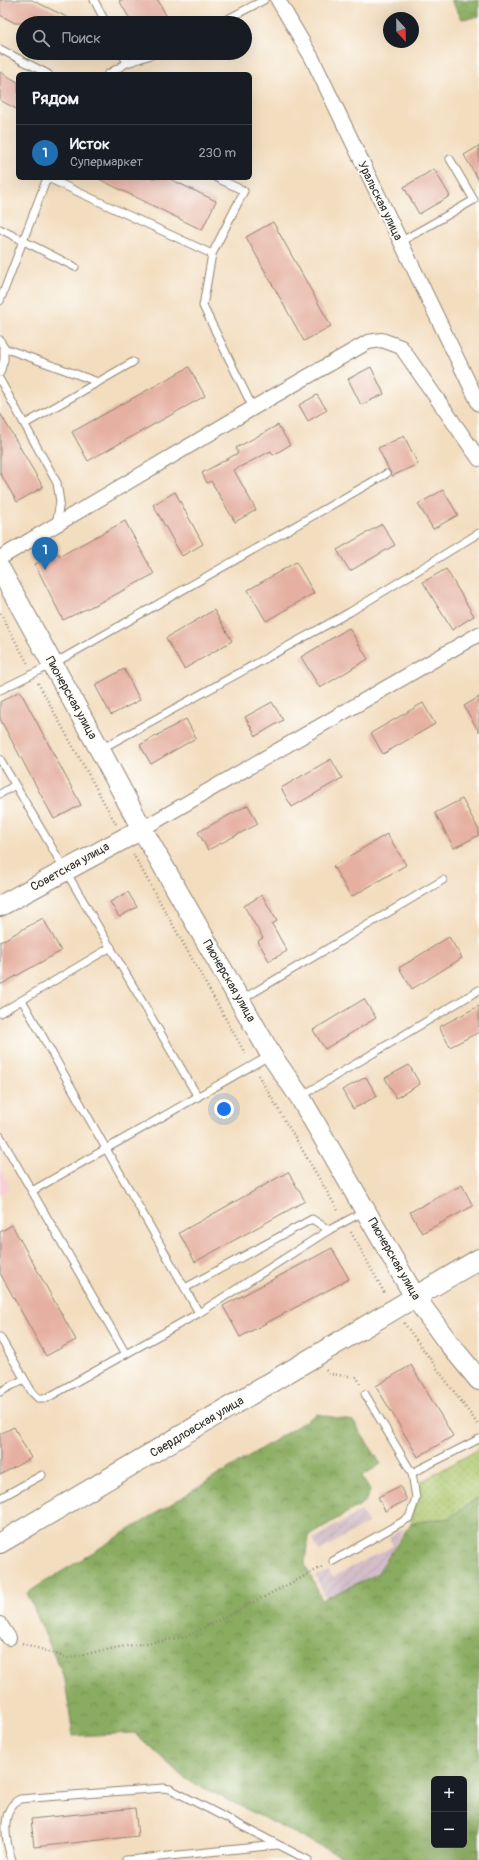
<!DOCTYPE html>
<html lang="ru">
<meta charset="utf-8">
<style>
:root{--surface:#171b24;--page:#242831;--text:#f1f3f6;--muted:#9ea1a6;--line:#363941;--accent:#1f6fb2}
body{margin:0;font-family:Pangolin,sans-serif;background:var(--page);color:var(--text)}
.controls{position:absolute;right:12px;bottom:12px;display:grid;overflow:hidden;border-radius:6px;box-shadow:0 4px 16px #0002}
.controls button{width:36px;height:36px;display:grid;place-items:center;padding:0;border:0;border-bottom:1px solid var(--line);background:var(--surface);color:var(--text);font:20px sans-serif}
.compass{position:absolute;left:383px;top:12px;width:36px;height:36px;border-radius:50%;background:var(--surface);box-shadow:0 4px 16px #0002;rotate:158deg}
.you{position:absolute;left:224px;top:1109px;width:14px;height:14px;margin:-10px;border:3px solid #fff;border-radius:50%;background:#1a73e8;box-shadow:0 0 0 6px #1a73e833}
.badge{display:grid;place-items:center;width:26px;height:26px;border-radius:50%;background:var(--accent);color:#fff;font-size:13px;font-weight:700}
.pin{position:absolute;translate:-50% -33px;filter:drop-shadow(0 1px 2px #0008)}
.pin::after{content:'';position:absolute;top:21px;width:14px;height:12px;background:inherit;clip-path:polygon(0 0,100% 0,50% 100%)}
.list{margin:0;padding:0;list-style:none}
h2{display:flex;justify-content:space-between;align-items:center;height:52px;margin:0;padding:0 16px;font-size:17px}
h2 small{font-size:13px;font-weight:400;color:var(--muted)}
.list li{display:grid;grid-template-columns:26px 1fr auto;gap:12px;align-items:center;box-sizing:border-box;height:56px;padding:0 16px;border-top:1px solid var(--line)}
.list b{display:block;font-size:15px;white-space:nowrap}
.list p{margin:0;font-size:13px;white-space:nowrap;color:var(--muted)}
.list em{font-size:13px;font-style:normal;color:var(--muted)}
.icon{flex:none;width:22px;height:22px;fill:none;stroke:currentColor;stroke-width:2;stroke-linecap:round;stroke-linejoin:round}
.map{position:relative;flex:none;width:479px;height:1860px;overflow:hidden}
.search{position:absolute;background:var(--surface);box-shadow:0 4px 16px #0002;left:16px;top:16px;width:236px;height:44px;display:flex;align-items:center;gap:10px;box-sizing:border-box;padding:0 14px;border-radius:22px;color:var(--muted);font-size:15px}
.panel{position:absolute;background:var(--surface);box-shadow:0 4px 16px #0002;left:16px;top:72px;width:236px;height:108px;border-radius:6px}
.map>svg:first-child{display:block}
</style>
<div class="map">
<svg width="479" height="1860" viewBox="0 0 479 1860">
<defs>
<pattern id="industrial-furrows" width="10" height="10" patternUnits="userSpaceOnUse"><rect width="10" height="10" fill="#d2bdc8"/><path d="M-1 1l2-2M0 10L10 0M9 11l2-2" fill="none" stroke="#b4a3ac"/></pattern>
<pattern id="grass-dots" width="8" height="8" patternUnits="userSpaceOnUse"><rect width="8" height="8" fill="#adc86e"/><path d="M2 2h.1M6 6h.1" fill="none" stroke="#8da35b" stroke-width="1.8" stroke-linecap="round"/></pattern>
<pattern id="forest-crowns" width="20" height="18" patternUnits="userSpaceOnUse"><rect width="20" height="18" fill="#8aac61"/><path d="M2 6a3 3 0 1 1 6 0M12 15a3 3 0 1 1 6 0" fill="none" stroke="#718c50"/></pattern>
</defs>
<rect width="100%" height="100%" fill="#fdfcf7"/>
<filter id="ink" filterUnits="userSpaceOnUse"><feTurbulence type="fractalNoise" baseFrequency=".025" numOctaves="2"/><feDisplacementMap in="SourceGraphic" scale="8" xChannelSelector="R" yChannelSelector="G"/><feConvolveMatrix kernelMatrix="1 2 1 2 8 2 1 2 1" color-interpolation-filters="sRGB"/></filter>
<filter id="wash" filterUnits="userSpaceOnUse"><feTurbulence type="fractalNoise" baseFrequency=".012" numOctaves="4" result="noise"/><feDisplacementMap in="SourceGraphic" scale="16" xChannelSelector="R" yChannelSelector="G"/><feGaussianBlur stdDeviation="0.9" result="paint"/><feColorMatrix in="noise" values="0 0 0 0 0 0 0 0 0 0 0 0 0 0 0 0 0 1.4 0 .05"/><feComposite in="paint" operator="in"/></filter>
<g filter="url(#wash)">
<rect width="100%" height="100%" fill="#f3ddbf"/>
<path fill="#f7cfd5" d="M0,1167l11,21 -11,6z"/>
<g fill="url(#industrial-furrows)">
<path d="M361,1511l7,12 -49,28 -6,-12z"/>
<path d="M405,1528l-26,44 -53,26 -11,-22 14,-5 4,6 60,-31 -4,-9z"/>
</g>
<path fill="url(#grass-dots)" stroke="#6c7a4c" d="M479,1449v48l-30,21 -38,5 8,-40z"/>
<g fill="url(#forest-crowns)" stroke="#5a6c46" fill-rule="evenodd">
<path d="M451,0h28v17l-17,2z"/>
<path d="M317,1414l36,7 28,43 -19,12 8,15 -5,11 -57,34 -3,28 17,36 55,-26 34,-51 38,-5 30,-21v363h-131l-164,-82 -49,-45 -62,3 -8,-56 -38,-87zM434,1779h30v66h-30z"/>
</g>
<g id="blocks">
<g fill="#e5b0a1">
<path d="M0,0h32l47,23h-64l-15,-8z"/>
<path d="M119,0h39l12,23h-38z"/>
<path d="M0,72l18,10v28l-18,-10z"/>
<path d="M479,146v35l-15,-26z"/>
<path d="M434,169l16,27 -31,18 -15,-27z"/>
<path d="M97,178h71l48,23 -14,29z"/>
<path d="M273,222l58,104 -27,15 -58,-104z"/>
<path d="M189,367l16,29 -117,65 -16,-29z"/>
<path d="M371,367l13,27 -23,11 -13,-26z"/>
<path d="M317,395l10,15 -19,11 -9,-16z"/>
<path d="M0,413l43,74 -26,15 -17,-29z"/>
<path d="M278,425l12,20 -17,10 -2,-4 -37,19 22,40 -21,12 -24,-41 -4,2 -5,-10 36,-20 -2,-5z"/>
<path d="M404,436l14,28 -26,12 -14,-28z"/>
<path d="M443,490l15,25 -25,14 -15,-25z"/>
<path d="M175,492l28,52 -21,12 -29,-51z"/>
<path d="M125,521l29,53 -47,25 -44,21 -28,-56 23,-11 2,3z"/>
<path d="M382,524l13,21 -45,26 -13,-21z"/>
<path d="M296,562l18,31 -48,28 -18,-31z"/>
<path d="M446,569l28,47 -22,14 -29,-48z"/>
<path d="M214,610l18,31 -48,28 -18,-31z"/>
<path d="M349,628l19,31 -48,29 -19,-31z"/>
<path d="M124,669l16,31 -29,15 -16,-30z"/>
<path d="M20,691l61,114 -27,14 -54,-100v-17z"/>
<path d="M479,697v35l-15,-26z"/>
<path d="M272,702l11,18 -27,16 -11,-19z"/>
<path d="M423,703l12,21 -52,30 -12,-21z"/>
<path d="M186,719l10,19 -45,26 -11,-19z"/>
<path d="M331,759l11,19 -50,29 -11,-19z"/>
<path d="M462,799l17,31v5l-25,13 -19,-35z"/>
<path d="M248,805l10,19 -50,26 -10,-18z"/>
<path d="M387,834l19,31 -55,32 -18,-31z"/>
<path d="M128,892l9,15 -18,10 -9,-15z"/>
<path d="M262,895l15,26 -5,3 15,27 -18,10 -11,-20 5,-3 -19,-32z"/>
<path d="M43,918l18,33 -61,34v-43z"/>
<path d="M449,937l13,21 -50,31 -13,-21z"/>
<path d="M364,999l12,19 -51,31 -12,-19z"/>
<path d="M479,1006v26l-29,15 -11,-20z"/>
<path d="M409,1065l11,19 -24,14 -11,-20z"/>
<path d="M366,1077l11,19 -24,13 -11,-19z"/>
<path d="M288,1172l17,29 -110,61 -16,-29z"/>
<path d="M462,1185l11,21 -51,27 -12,-21z"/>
<path d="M12,1225l64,115 -30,16 -46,-83v-41z"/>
<path d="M332,1248l17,31 -109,58 -17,-31z"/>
<path d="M411,1365l42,71 -35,21 -42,-71z"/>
<path d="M14,1427l17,31 -31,17v-41z"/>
<path d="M400,1486l7,14 -22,11 -7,-14z"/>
<path d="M135,1808l3,28 -104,11 -3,-28z"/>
</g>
</g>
</g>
<g filter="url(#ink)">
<use href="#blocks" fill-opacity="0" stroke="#8f8475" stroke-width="1"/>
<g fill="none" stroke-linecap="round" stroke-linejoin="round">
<g stroke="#8f8475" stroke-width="9">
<g id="lane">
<path d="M94,0l12,23"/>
<path d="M220,23l44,-23"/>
<path d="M0,49l48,25"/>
<path d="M127,63l30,-10"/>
<path d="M108,74l19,-11 -5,-10"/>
<path d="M48,178l164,76 -9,52 50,102"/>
<path d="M0,229l75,38"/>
<path d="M400,242l74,-42 -24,-41"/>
<path d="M212,254l32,-63 -27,-13"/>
<path d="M0,301l47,-123"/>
<path d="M0,340l4,8 94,34"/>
<path d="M0,373l4,-13v-12"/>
<path d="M0,380l57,103 3,19 -4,22"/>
<path d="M25,424l108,-62"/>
<path d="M0,690l53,-26 333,-190"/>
<path d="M101,749l249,-137 129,-79"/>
<path d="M0,759l198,338"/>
<path d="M0,794l15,-9"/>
<path d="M22,1000l89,-53"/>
<path d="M241,1000l202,-120"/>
<path d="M0,1013l22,-13 177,313"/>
<path d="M300,1097l179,-107"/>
<path d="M0,1136l126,218"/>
<path d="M32,1191l237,-135"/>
<path d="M185,1288l127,-69 17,11"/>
<path d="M0,1337l32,55 6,6h9l152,-85 130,-83 36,-19"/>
<path d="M0,1392l24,-13"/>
<path d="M365,1394l47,79"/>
<path d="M0,1498l42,-23"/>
<path d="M333,1561l76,-43 7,-20 -4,-25 67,-34"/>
<path d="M140,1859l137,-14"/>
<path d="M12,1860c-7,-20 -12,-51 8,-61l143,-11 7,1 138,71"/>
<path d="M126,1860l14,-1v1"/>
</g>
</g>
<g stroke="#8f8475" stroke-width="16">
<g id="street">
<path d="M278,0l34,58 167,346"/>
<path d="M0,558l253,-150 115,-66 14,-2 19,7 78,112"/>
<path d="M142,829l337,-195"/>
<path d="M0,1624l9,14"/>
</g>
</g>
<g stroke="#8f8475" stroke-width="22">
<g id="secondary">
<path d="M0,569l100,181 42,79 129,226 29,42 115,200 32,44 32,39"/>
<path d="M0,906l142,-77"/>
<path d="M0,1543l479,-284"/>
</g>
</g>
<g stroke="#8f8475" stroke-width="2.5" stroke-dasharray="1 3" stroke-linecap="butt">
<path d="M0,613l28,51"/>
<path d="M38,683l78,141"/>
<path d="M133,854l113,201"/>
<path d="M258,1075l81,137"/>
<path d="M351,1232l34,62"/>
<path d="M404,1323l75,103"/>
<path d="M326,1370l3,4 28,3 3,7"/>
<path d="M22,1643l46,15 46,-10 72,-11 138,-71"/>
</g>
<use href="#lane" stroke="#fff" stroke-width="7"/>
<use href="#street" stroke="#fff" stroke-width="14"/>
<use href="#secondary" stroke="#fff" stroke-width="20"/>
</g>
</g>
<g text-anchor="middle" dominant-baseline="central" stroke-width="4" stroke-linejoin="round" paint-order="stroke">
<g font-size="12" fill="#2b2b2b" stroke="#fdfcf7">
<text transform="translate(380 201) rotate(64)">Уральская улица</text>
<text transform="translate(71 698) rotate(61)">Пионерская улица</text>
<text transform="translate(70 867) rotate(-29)">Советская улица</text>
<text transform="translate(229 981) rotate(60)">Пионерская улица</text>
<text transform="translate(394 1259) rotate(60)">Пионерская улица</text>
<text transform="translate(197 1427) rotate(-31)">Свердловская улица</text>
</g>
</g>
</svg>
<div class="controls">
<button>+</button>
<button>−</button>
</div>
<svg class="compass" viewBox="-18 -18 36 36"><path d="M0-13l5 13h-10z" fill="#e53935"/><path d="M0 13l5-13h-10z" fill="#9ea1a6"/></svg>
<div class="you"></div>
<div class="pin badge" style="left:45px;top:570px">1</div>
<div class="search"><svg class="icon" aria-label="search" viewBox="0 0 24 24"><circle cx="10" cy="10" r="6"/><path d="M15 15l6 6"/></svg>Поиск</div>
<section class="panel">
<h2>Рядом<small></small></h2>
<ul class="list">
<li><span class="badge">1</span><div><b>Исток</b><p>Супермаркет</p></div><em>230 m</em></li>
</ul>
</section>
</div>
